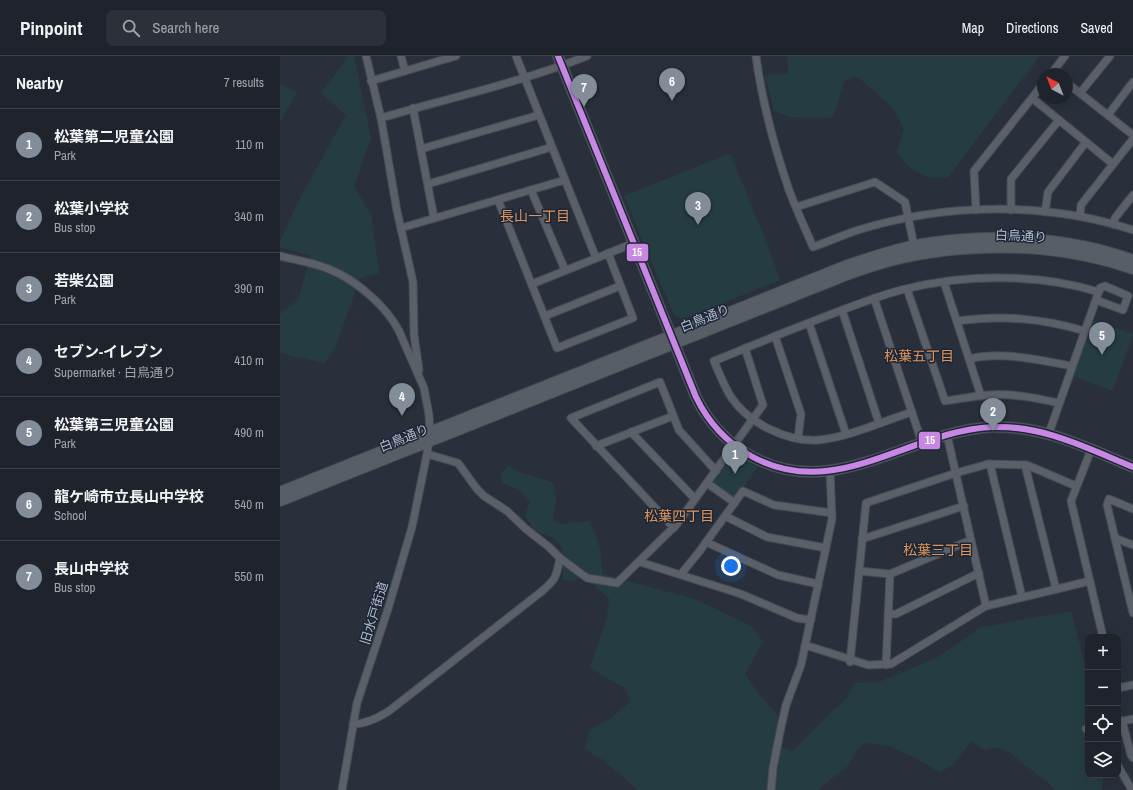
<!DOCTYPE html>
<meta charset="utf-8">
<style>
:root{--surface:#1f242c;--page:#2c3038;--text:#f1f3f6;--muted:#a1a4a9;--line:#3c4148;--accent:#838c99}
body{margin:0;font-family:"Archivo Narrow","Noto Sans JP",sans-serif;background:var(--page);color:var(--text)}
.controls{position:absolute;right:12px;bottom:12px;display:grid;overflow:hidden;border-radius:8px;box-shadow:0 4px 16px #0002}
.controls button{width:36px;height:36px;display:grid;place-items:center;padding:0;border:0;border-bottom:1px solid var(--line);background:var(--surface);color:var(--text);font:20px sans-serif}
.compass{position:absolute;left:757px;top:12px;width:36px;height:36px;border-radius:50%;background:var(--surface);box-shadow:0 4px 16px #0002;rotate:318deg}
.you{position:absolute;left:451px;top:510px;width:14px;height:14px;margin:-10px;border:3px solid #fff;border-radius:50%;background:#1a73e8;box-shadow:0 0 0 6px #1a73e833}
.badge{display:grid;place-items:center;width:26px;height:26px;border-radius:50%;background:var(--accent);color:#fff;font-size:13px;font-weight:700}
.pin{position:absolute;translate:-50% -33px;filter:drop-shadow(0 1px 2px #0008)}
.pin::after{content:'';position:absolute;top:21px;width:14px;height:12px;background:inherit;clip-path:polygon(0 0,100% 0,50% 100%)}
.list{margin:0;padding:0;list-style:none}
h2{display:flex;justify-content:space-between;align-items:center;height:52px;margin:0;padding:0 16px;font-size:17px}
h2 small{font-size:13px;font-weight:400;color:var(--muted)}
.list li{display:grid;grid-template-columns:26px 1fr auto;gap:12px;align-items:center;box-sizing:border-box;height:72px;padding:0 16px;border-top:1px solid var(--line)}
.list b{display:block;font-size:15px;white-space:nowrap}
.list p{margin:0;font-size:13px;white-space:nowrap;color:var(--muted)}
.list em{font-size:13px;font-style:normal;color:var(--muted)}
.icon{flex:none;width:22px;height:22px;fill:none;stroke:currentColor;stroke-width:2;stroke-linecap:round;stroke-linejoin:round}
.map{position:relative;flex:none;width:853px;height:734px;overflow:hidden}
header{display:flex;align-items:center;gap:24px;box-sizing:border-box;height:56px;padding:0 20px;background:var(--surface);border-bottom:1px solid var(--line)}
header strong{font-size:19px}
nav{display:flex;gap:22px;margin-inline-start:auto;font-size:14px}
.search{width:280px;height:36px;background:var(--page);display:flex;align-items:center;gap:10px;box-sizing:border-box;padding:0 14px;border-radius:8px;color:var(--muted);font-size:15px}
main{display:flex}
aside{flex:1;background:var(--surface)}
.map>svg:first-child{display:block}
</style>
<header>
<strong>Pinpoint</strong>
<div class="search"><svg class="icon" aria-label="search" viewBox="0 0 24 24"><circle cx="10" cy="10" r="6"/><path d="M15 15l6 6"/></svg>Search here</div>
<nav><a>Map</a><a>Directions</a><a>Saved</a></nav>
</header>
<main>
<aside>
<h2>Nearby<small>7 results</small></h2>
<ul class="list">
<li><span class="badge">1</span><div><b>松葉第二児童公園</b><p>Park</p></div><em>110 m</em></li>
<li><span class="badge">2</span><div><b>松葉小学校</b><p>Bus stop</p></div><em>340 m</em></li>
<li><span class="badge">3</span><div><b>若柴公園</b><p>Park</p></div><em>390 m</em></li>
<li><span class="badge">4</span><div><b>セブン-イレブン</b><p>Supermarket · 白鳥通り</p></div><em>410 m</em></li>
<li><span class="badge">5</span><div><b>松葉第三児童公園</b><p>Park</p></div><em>490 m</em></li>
<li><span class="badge">6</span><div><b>龍ケ崎市立長山中学校</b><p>School</p></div><em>540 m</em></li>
<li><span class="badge">7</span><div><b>長山中学校</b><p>Bus stop</p></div><em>550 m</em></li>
</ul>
</aside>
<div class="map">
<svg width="853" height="734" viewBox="0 0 853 734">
<rect width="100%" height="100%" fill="#29303b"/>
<g fill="#253d42">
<path d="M68,0h6l17,82 -17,49 17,27 8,59 -19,5 -24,68 -11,17 -45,-10v-39l18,-14 13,-45 -31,-7v-6l18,-40 48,-87 -25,-22z"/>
<path d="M507,0h253l-92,121c-5,0 -11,2 -16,1 -15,-3 -27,-14 -35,-26l7,-23 -11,-21 -35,-31h-6l-9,5 -5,22 -6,14 -42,-1 -16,-6 -9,-36 23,-1z"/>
<path d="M0,28l17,8 -17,30z"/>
<path d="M448,98l3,1 40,99 9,26 -97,39 -9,-4 -50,-119z"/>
<path d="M812,264l41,14 -20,57 -42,-16z"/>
<path d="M455,398l22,13v1l-22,30 -3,1 -19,-15 -1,-4 19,-25z"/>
<path d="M229,410l9,6 34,10c7,12 3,24 1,37l7,5 29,-3c9,16 14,34 13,52l32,10 61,16 56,27 12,16 -18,32 15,22 16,17 3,7 -6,25 20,6 39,-40 15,-13 7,-15 25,-1 57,-24 46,-31 89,-16 17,65v57l-4,5 3,12h1v25h15l-1,15h-46l-11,-10 -23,-17 -11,-10 -14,-6 -13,3 -13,-9 -19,25 -13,6 -25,-15 -25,-11 -24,-3 -8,7 -9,16 -31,24h-179l-35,-30 -18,-11 5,-20 20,-10 20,-17 -5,-14 -22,-12 -13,-9 17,-50 2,-19 -27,-23 -8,6 -11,-1 -1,-33 -8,-9 -19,-7 -10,-15 5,-15 -12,-12 -16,-6 -1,-10z"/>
</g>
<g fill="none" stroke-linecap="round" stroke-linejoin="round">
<g stroke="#464b54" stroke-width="9">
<g id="street">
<path d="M86,0l15,62 16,93 16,71 1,53 5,35"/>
<path d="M121,0l4,15"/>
<path d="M236,0l80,202"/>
<path d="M476,0c6,46 18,90 33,134 7,19 16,38 24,57 14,-5 28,-11 42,-16 89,-28 190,-30 278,-1"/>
<path d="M771,18l14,-18"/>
<path d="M91,25l85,-25"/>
<path d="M787,27l66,52"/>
<path d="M800,37l30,-37"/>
<path d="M752,42l81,66"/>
<path d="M133,52l21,110"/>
<path d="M828,59l25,-33"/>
<path d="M101,62c68,-20 141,-36 206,-62"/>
<path d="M141,93l118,-34"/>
<path d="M148,128l124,-37"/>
<path d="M251,134l34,80"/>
<path d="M218,144l59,148 76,-30 -25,-65"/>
<path d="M516,151l79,-25 30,20 10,48"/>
<path d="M696,154l-2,-39 69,-87"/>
<path d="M731,154v-31l48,-59"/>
<path d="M765,156l3,-20 38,-50"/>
<path d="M800,160l1,-11 52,-66"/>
<path d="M833,168l2,-6 18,-23"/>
<path d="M121,172l164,-48"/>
<path d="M0,200c16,4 36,7 51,14 25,10 56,37 68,61l25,57 5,27 1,17 -3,22 -15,73 -24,82 -31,94 -15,87"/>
<path d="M664,226l37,114"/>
<path d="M252,228l102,-41"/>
<path d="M627,233l38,112c14,-2 29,-5 43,-6 24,-2 48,3 71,8"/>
<path d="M594,242l48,145"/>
<path d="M562,254l37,113"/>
<path d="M265,260l75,-30"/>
<path d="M677,265c46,-6 83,-3 128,10"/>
<path d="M529,267l37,111"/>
<path d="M495,280l26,78 -3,24"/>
<path d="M689,303c34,-8 70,1 103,7"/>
<path d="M632,356c-28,9 -66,26 -94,28 -31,2 -70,-17 -87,-43 -7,-11 -12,-24 -17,-36 37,-15 73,-30 110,-44 26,-10 51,-20 77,-27 62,-16 137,-17 198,2"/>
<path d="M351,376l64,67"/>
<path d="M769,377l51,-145 5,-2 23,10 -5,14 -27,-10"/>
<path d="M667,379l39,171"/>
<path d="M316,390l77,-30"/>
<path d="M811,394l-20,51 32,136"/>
<path d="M710,408l32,133"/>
<path d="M745,409l31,124"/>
<path d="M427,427l28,20"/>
<path d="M853,453l-24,-10 -2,6 26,108"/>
<path d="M445,460l42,21 59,11"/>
<path d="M394,472l-103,-110 89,-36 19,48 37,41"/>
<path d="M835,482l18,7"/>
<path d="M582,483l102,-33"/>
<path d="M426,486l72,33 40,9"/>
<path d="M280,502l27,20 30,5 60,-59 86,-119 -18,-57"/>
<path d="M360,506l101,32 56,24 14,2"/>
<path d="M579,515l31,3 81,-34"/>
<path d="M401,518l18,-22 44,-61 31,14 58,8"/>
<path d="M608,558h8l83,-41"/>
<path d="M525,589l63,20 23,-1 95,-58 104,-25"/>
<path d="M570,606l16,-159 90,-30 32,-9 39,1 49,21"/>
<path d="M606,609l4,-91"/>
<path d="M838,632l15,-3"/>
<path d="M842,665l9,34 2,3"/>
<path d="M838,666l15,-3"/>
<path d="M73,668c13,0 25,-6 36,-13l152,-119c15,-13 15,-14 19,-34l-11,-11 -23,-18 -19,-18 -23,-15 -7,-7 -19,-26 -31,-9"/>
<path d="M806,673l2,-1"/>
<path d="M838,710l14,24"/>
<path d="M491,734l2,-22 7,-36 6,-27 15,-40 31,-146 -2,-48"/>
</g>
</g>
<g stroke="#464b54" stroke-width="12">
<g id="secondary">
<path d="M278,0l138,341c12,25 30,45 55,59 84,47 157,-25 241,-29 51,-2 95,21 141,40"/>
<path d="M0,436l565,-226c23,-8 47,-16 71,-21 70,-12 149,-10 217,15"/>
<path d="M0,445l569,-227c22,-8 44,-15 67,-19 72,-13 148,-10 217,14"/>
</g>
</g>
<use href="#street" stroke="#5a5f68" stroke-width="7"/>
<use href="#secondary" stroke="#585e66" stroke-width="10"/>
<g stroke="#1c2637" stroke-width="9">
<path id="bus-1" d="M278,0l138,341c12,25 30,45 55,59 84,47 157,-25 241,-29 51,-2 95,21 141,40"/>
</g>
<use href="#bus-1" stroke="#c787e3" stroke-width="6"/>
</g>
<g text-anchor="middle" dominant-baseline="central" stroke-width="3" stroke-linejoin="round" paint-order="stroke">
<g font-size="13" fill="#b3bdcc" stroke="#1c2637">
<text transform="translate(741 180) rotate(3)">白鳥通り</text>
<text transform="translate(425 262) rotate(-22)">白鳥通り</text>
<text transform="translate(124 382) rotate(-22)">白鳥通り</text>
<text transform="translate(94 557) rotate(-73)">旧水戸街道</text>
</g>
<g font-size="14" fill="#e1955a" stroke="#1c2637">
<text x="255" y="160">長山一丁目</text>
<text x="639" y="300">松葉五丁目</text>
<text x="399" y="460">松葉四丁目</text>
<text x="658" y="494">松葉三丁目</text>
</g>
</g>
<g stroke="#1c2637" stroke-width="1.5">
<rect x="346" y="187" width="23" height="19" rx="4" fill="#c787e3"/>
<rect x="638" y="375" width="23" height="19" rx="4" fill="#c787e3"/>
</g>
<g font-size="11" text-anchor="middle" font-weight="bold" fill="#fff">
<text x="357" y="200">15</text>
<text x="650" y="388">15</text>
</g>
</svg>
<div class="controls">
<button>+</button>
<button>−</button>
<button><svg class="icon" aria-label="locate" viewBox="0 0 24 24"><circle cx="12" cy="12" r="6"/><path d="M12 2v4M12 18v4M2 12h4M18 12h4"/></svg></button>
<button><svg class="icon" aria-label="layers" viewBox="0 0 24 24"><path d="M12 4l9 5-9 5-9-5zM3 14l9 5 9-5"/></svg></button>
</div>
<svg class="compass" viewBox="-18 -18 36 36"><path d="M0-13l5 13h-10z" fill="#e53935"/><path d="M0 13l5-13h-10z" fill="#a1a4a9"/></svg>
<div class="you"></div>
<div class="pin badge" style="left:455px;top:418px">1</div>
<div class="pin badge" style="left:713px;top:375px">2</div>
<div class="pin badge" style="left:418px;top:169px">3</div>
<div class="pin badge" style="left:122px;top:360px">4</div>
<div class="pin badge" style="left:822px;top:299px">5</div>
<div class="pin badge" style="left:392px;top:45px">6</div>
<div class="pin badge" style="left:304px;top:51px">7</div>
</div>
</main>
